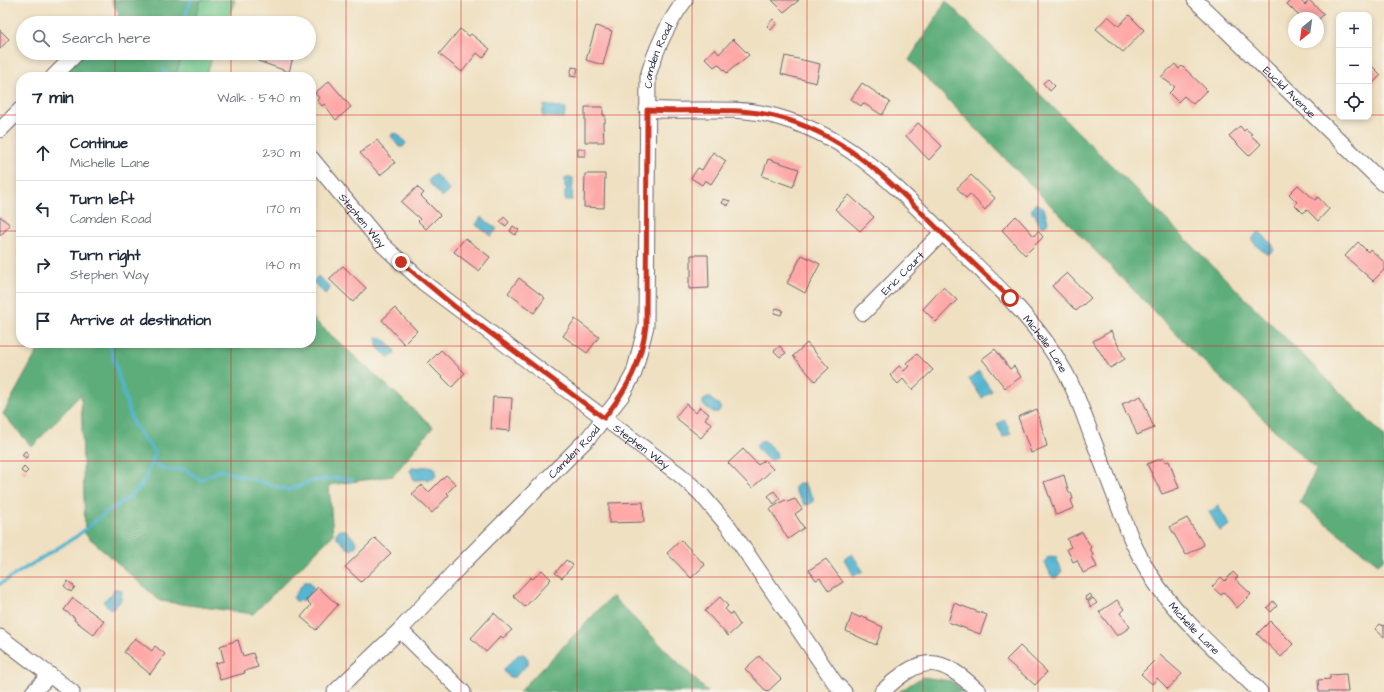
<!DOCTYPE html>
<meta charset="utf-8">
<style>
:root{--surface:#fff;--page:#f2f2f3;--text:#1f2937;--muted:#747a83;--line:#e0e1e3}
body{margin:0;font-family:"Architects Daughter",sans-serif;background:var(--page);color:var(--text)}
.controls{position:absolute;right:12px;top:12px;display:grid;overflow:hidden;border-radius:8px;box-shadow:0 2px 6px #0003}
.controls button{width:36px;height:36px;display:grid;place-items:center;padding:0;border:0;border-bottom:1px solid var(--line);background:var(--surface);color:var(--text);font:20px sans-serif}
.compass{position:absolute;left:1288px;top:12px;width:36px;height:36px;border-radius:50%;background:var(--surface);box-shadow:0 2px 6px #0003;rotate:209deg}
.stop{position:absolute;width:12px;height:12px;margin:-9px;border:3px solid #c8321e;border-radius:50%;background:#fff}
.stop.end{background:#c8321e;border-color:#fff;box-shadow:0 1px 4px #0008}
.list{margin:0;padding:0;list-style:none}
h2{display:flex;justify-content:space-between;align-items:center;height:52px;margin:0;padding:0 16px;font-size:17px}
h2 small{font-size:13px;font-weight:400;color:var(--muted)}
.list li{display:grid;grid-template-columns:26px 1fr auto;gap:12px;align-items:center;box-sizing:border-box;height:56px;padding:0 16px;border-top:1px solid var(--line)}
.list b{display:block;font-size:15px;white-space:nowrap}
.list p{margin:0;font-size:13px;white-space:nowrap;color:var(--muted)}
.list em{font-size:13px;font-style:normal;color:var(--muted)}
.icon{flex:none;width:22px;height:22px;fill:none;stroke:currentColor;stroke-width:2;stroke-linecap:round;stroke-linejoin:round}
.map{position:relative;flex:none;width:1384px;height:692px;overflow:hidden}
.search{position:absolute;background:var(--surface);box-shadow:0 2px 6px #0003;left:16px;top:16px;width:300px;height:44px;display:flex;align-items:center;gap:10px;box-sizing:border-box;padding:0 14px;border-radius:22px;color:var(--muted);font-size:15px}
.panel{position:absolute;background:var(--surface);box-shadow:0 2px 6px #0003;left:16px;top:72px;width:300px;height:276px;border-radius:16px}
.map>svg:first-child{display:block}
</style>
<div class="map">
<svg width="1384" height="692" viewBox="0 0 1384 692">
<rect width="100%" height="100%" fill="#f7f3e8"/>
<filter id="ink" filterUnits="userSpaceOnUse"><feTurbulence type="fractalNoise" baseFrequency=".025" numOctaves="2"/><feDisplacementMap in="SourceGraphic" scale="8" xChannelSelector="R" yChannelSelector="G"/><feConvolveMatrix kernelMatrix="1 2 1 2 8 2 1 2 1" color-interpolation-filters="sRGB"/></filter>
<filter id="wash" filterUnits="userSpaceOnUse"><feTurbulence type="fractalNoise" baseFrequency=".012" numOctaves="4" result="noise"/><feDisplacementMap in="SourceGraphic" scale="16" xChannelSelector="R" yChannelSelector="G"/><feGaussianBlur stdDeviation="0.9" result="paint"/><feColorMatrix in="noise" values="0 0 0 0 0 0 0 0 0 0 0 0 0 0 0 0 0 1.4 0 .05"/><feComposite in="paint" operator="in"/></filter>
<g filter="url(#wash)">
<rect width="100%" height="100%" fill="#efe0c1"/>
<g fill="#72c98f" stroke="#4a7665">
<path d="M201,0h34l-9,23h-33z"/>
<path d="M183,53h31l-9,24h-30z"/>
</g>
<g fill="#5dad7a" stroke="#40685a">
<path d="M111,0h90l-8,23h-83l9,-9z"/>
<path d="M946,1l438,435v123l-6,5 -78,-61 16,-33 -121,-117 -286,-293z"/>
<path d="M78,53h105l-8,24h-121z"/>
<path d="M311,317l122,110 -40,49 -64,9 4,50 -80,79 -93,-13 -75,-67 -4,-140 -49,53 -29,-33 39,-71h269z"/>
<path d="M612,596l96,96h-189z"/>
<path d="M922,677l29,4 14,11h-66z"/>
</g>
<g fill="#52b5d0" stroke="#3a6c86">
<path d="M544,105l22,3 -2,10 -22,-2z"/>
<path d="M393,133l5,1 8,9 -3,4h-4l-8,-11z"/>
<path d="M435,174l15,16 -8,7 -14,-16z"/>
<path d="M565,178h8l-1,22h-7v-8l2,-4 -2,-1z"/>
<path d="M1036,203c9,3 10,12 12,19l-4,5 -5,-2 -4,-11 -3,-1v-5z"/>
<path d="M481,217l16,12 -6,7 -15,-11z"/>
<path d="M1257,233h4l12,12 1,5 -3,3 -5,1 -13,-12v-4z"/>
<path d="M318,276l13,12 -6,6 -12,-12z"/>
<path d="M381,337l13,12 1,5 -6,4 -12,-11v-9z"/>
<path d="M979,372l13,19 -10,7 -13,-19z"/>
<path d="M708,397l11,8 2,4 -3,3h-5l-10,-7v-4z"/>
<path d="M1005,420l6,14 -8,3 -6,-13z"/>
<path d="M760,441h5l11,11 1,5 -4,3 -6,-1 -10,-11v-4z"/>
<path d="M430,466l6,3v7l-3,3 -19,1 -4,-10 3,-2z"/>
<path d="M800,483l4,1 9,13v5l-5,3 -4,-1 -9,-13v-5z"/>
<path d="M1218,506l12,19 -10,6 -11,-19z"/>
<path d="M340,530h6l10,11 1,4 -5,5 -5,-2 -10,-10 -1,-5z"/>
<path d="M852,554l11,17 -9,5 -10,-17z"/>
<path d="M1051,556l5,1 6,14 -6,7 -4,-1 -7,-14 2,-5z"/>
<path d="M304,582h6l4,7 -10,11 -8,1 -3,-3z"/>
<path d="M114,589h5l3,2c0,10 -3,13 -11,19l-7,-7v-3l7,-4z"/>
<path d="M524,654l4,5v5l-13,13h-5l-5,-4 -1,-4 14,-14z"/>
</g>
<g fill="none" stroke-linecap="round" stroke-linejoin="round">
<g stroke="#52b5d0" stroke-width="3.5">
<path d="M183,23l8,-23"/>
<path d="M169,57l2,-4"/>
<path d="M164,70l3,7"/>
<path d="M152,462l14,8 18,-1 17,11 19,-10 68,20 25,-9 26,-3 13,2"/>
<path d="M0,584l77,-48 27,-22 27,-18 8,-8 7,-10 9,-25 -22,-29 -23,-77 1,-4"/>
</g>
</g>
<g id="blocks">
<g fill="#fea8a7">
<path d="M772,0h27l-15,12z"/>
<path d="M1291,0h9l5,5 4,-5 15,14 -6,6v-2h-17l-14,-14z"/>
<path d="M1129,15l15,15 -21,22 -27,-23 12,-13 11,10z"/>
<path d="M773,19l4,4 -6,7 -4,-4z"/>
<path d="M596,26l16,5 -9,34 -17,-5z"/>
<path d="M460,29l9,7 2,-2 19,15 -7,9 -6,-5 -15,19 -23,-18z"/>
<path d="M0,30l9,9 -9,10z"/>
<path d="M733,39l16,16 -22,18 -9,-9 -4,3 -9,-9 10,-9 4,5z"/>
<path d="M260,53l34,1 -5,18 -31,-11z"/>
<path d="M785,56l35,8 -4,19 -35,-9z"/>
<path d="M1369,63l12,12 -12,12z"/>
<path d="M1175,64l4,5 3,-3 25,24 -14,14 -9,-8 -6,6 -9,-9 6,-6 -14,-10z"/>
<path d="M572,67l6,1 -2,9 -6,-1z"/>
<path d="M1048,79l7,7 -5,5 -7,-8z"/>
<path d="M329,81l22,26 -15,13 -12,-16 -2,2 -5,-6 2,-2 -4,-5z"/>
<path d="M862,83l28,19 -8,13 -19,-12 -2,3 -10,-7z"/>
<path d="M585,107h18v8h2v8h-2l1,19h-19z"/>
<path d="M918,123l24,23 -13,14 -23,-24z"/>
<path d="M1240,126l4,5 2,-2 6,5 -2,1 11,9 -12,12 -20,-20z"/>
<path d="M377,140l18,23 -15,12 -20,-22z"/>
<rect x="578" y="149" width="7" height="7"/>
<path d="M713,152l13,9 -15,23 -6,-4 -3,5 -11,-7 7,-10 4,2z"/>
<path d="M768,159l31,10 -6,18 -31,-11z"/>
<path d="M585,174h20l-1,34 -20,-1z"/>
<path d="M971,175l24,23 -10,12 -15,-16 -4,4 -9,-10z"/>
<path d="M1298,185l17,15 3,-3 11,12 -11,12 -11,-11 -4,3 -8,-8 2,-3 -8,-8z"/>
<path d="M417,187l7,6 -3,3 19,19 -14,14 -8,-8 2,-2 -19,-17z"/>
<path d="M849,195l25,22 -14,14 -25,-22z"/>
<path d="M724,199l6,2 -2,5 -6,-3z"/>
<path d="M0,216l10,9 -10,11z"/>
<path d="M1016,216l18,20 4,-5 5,6 -18,18 -23,-25z"/>
<path d="M504,217l5,5 -3,4 -6,-4z"/>
<path d="M513,226l6,4 -4,5 -5,-4z"/>
<path d="M465,238l25,19 -11,14 -25,-19z"/>
<path d="M1358,242l10,10 2,-3 14,13v8l-11,11 -28,-25z"/>
<path d="M691,255h17l1,33 -20,1v-12h2z"/>
<path d="M802,255l18,9 -15,29 -18,-10z"/>
<path d="M343,266l23,22 -13,14 -24,-23z"/>
<path d="M1067,273l24,25 -15,13 -24,-25z"/>
<path d="M519,278l26,20 -11,15 -26,-20z"/>
<path d="M943,287l14,13 -21,22 -13,-13z"/>
<path d="M395,308l22,23 -13,13 -22,-24z"/>
<path d="M776,308l7,2 -2,5 -7,-2z"/>
<path d="M575,319l24,18 -12,16 -24,-17z"/>
<path d="M1111,331l14,28 -15,9 -17,-27z"/>
<path d="M807,343l22,25 -14,13 -22,-25z"/>
<path d="M780,346l6,7 -6,4 -6,-6z"/>
<path d="M995,349l15,20 4,-3 7,11 -16,11 -23,-29z"/>
<path d="M441,350l24,23 -13,14 -24,-24z"/>
<path d="M917,354l16,16 -21,20 -9,-11 -5,5 -8,-9 9,-9 5,5 5,-5 -3,-3z"/>
<path d="M1141,396l13,32 -17,7 -8,-20 -2,1 -5,-12z"/>
<path d="M493,397l19,1 -2,33 -19,-2z"/>
<path d="M686,404l10,9 4,-6 9,7 -4,5 7,5 -11,14 -26,-21z"/>
<path d="M1037,409l10,37 -16,7 -13,-36z"/>
<path d="M743,449l15,16 6,-5 9,9 -21,19 -24,-25z"/>
<path d="M25,451l4,3 -3,4 -4,-3z"/>
<path d="M1163,458l2,4 4,-1 10,27 -17,6 -15,-30z"/>
<path d="M24,467l4,4 -3,3 -4,-3z"/>
<path d="M446,475l10,9 -9,9 2,2 -17,18 -20,-19 10,-9 7,7z"/>
<path d="M1064,475l5,18h2l2,6 -2,1 3,8 -18,7 -12,-33z"/>
<path d="M774,491l6,8 -6,5 -6,-8z"/>
<path d="M795,499l7,10 -7,5 9,14 -16,11 -18,-30 15,-9 2,2z"/>
<path d="M643,502l1,20 -35,1v-20z"/>
<path d="M1187,518l17,27 -18,10 -16,-28z"/>
<path d="M1082,532l9,15 -1,1 3,7 -1,1 5,11 -14,6 -6,-13 -4,2 -6,-13 4,-2 -4,-8z"/>
<path d="M375,538l16,15 -30,29 -16,-15z"/>
<path d="M681,540l24,25 -14,13 -24,-25z"/>
<path d="M826,559l17,23 -14,9 -9,-13 -4,2 -7,-10z"/>
<path d="M566,560l7,5 -11,13 -7,-5z"/>
<path d="M542,570l9,9 -26,28 -12,-11 18,-19 2,2z"/>
<path d="M1233,572l5,5 -3,2 16,15 -14,14 -13,-16 -3,3 -9,-8 9,-10 4,4z"/>
<path d="M68,581l7,6 -4,5 -7,-6z"/>
<path d="M318,587l20,18 -22,25 -15,-13 10,-12 -5,-5z"/>
<path d="M1090,594l2,3 -5,4 -2,-4z"/>
<path d="M720,597l8,9 -3,3 5,5 2,-1 8,12 -12,11 -23,-25z"/>
<path d="M73,598l31,23 -10,14 -20,-15 1,-2 -11,-8z"/>
<path d="M1093,598l4,5 -6,4 -3,-5z"/>
<path d="M1117,600l7,9 -4,4 10,14 -13,9 -18,-24z"/>
<path d="M1273,601l4,5 -6,6 -4,-4z"/>
<path d="M954,603l33,12 -7,19 -32,-12z"/>
<path d="M494,613l18,17 -9,8 -2,-2 -15,16 -15,-14z"/>
<path d="M852,614l9,4v-2l7,2 -1,2 16,7 -7,18 -30,-14z"/>
<path d="M1270,621l23,23 -12,13 -24,-23z"/>
<path d="M1380,624l3,2 1,-1v12l-9,-8z"/>
<path d="M135,638l17,13 3,-5 10,8 -15,20 -26,-22z"/>
<path d="M238,640l5,16 10,-3 5,14 -14,4 1,2 -25,7 -5,-17 9,-2 -4,-15z"/>
<path d="M1020,646l27,26 -12,13 -29,-25z"/>
<path d="M1160,655l22,19 -14,15 -11,-11 -5,6 -11,-10z"/>
<path d="M759,656l22,23 -14,13 -22,-23z"/>
<path d="M1346,674l2,18h-29l-1,-12 12,-1v-4z"/>
</g>
</g>
</g>
<g filter="url(#ink)">
<use href="#blocks" fill-opacity="0" stroke="#6a646a" stroke-width="1"/>
<g fill="none" stroke-linecap="round" stroke-linejoin="round">
<g stroke="#6a646a" stroke-width="17">
<g id="minor">
<path id="s1" d="M1195,0l189,184"/>
<path d="M53,77l24,-24"/>
<path id="s2" d="M647,109c42,4 86,-4 127,7 80,21 123,73 180,128 41,40 83,77 111,128 11,20 19,43 27,65 14,35 27,71 41,106 8,16 16,31 26,45 29,39 67,71 101,104"/>
<path d="M0,130l21,-21"/>
<path id="s3" d="M311,158l72,87 41,38 256,192 20,18 29,34 106,156 9,9"/>
<path id="s4" d="M863,313l79,-80"/>
<path d="M400,630l63,62"/>
<path d="M0,637l72,55"/>
<path d="M33,692l17,-17"/>
<path id="s5" d="M335,692l65,-62 59,-63 130,-130 33,-42 12,-22 12,-47 2,-250c8,-28 20,-53 37,-76"/>
<path d="M882,692c40,-38 57,-38 97,0"/>
</g>
</g>
<use href="#minor" stroke="#fff" stroke-width="15"/>
</g>
</g>
<g fill="none" stroke-linecap="round" stroke-linejoin="round" filter="url(#ink)">
<path stroke="#c8321e" stroke-width="5" d="M401,262l53,44 150,112c24,-30 37,-54 42,-92l1,-216c42,3 86,-4 127,6 69,17 113,62 162,111 24,24 49,47 74,71"/>
</g>
<path fill="none" stroke="#d62828" stroke-width="1" stroke-opacity="0.55" d="M115,0v23M231,0v23M346,0v692M461,0v692M577,0v692M692,0v692M807,0v692M923,0v692M1038,0v692M1153,0v692M1269,0v692M115,53v24M231,53v24M0,115h21M311,115h1028M1369,115h15M0,231h21M311,231h1073M115,343v349M231,343v349M0,346h1384M0,461h1384M0,577h1384"/>
<g text-anchor="middle" dominant-baseline="central" stroke-width="3.5" stroke-linejoin="round" paint-order="stroke">
<g font-size="11" fill="#22223b" stroke="#f7f3e8">
<text stroke="none"><textPath href="#s5" startOffset="759">Camden Road</textPath></text>
<text stroke="none"><textPath href="#s1" startOffset="132">Euclid Avenue</textPath></text>
<text stroke="none"><textPath href="#s3" startOffset="81">Stephen Way</textPath></text>
<text stroke="none"><textPath href="#s4" startOffset="56">Eric Court</textPath></text>
<text stroke="none"><textPath href="#s2" startOffset="487">Michelle Lane</textPath></text>
<text stroke="none"><textPath href="#s3" startOffset="441">Stephen Way</textPath></text>
<text stroke="none"><textPath href="#s5" startOffset="339">Camden Road</textPath></text>
<text stroke="none"><textPath href="#s2" startOffset="811">Michelle Lane</textPath></text>
</g>
</g>
</svg>
<div class="controls">
<button>+</button>
<button>−</button>
<button><svg class="icon" aria-label="locate" viewBox="0 0 24 24"><circle cx="12" cy="12" r="6"/><path d="M12 2v4M12 18v4M2 12h4M18 12h4"/></svg></button>
</div>
<svg class="compass" viewBox="-18 -18 36 36"><path d="M0-13l5 13h-10z" fill="#e53935"/><path d="M0 13l5-13h-10z" fill="#747a83"/></svg>
<div class="stop" style="left:1010px;top:298px"></div>
<div class="stop end" style="left:401px;top:262px"></div>
<div class="search"><svg class="icon" aria-label="search" viewBox="0 0 24 24"><circle cx="10" cy="10" r="6"/><path d="M15 15l6 6"/></svg>Search here</div>
<section class="panel">
<h2>7 min<small>Walk · 540 m</small></h2>
<ul class="list">
<li><svg class="icon" aria-label="ahead" viewBox="0 0 24 24"><path d="M12 20V5M6 11l6-6 6 6"/></svg><div><b>Continue</b><p>Michelle Lane</p></div><em>230 m</em></li>
<li><svg class="icon" aria-label="left" viewBox="0 0 24 24"><path d="M17 20v-9H6M10 6l-5 5 5 5"/></svg><div><b>Turn left</b><p>Camden Road</p></div><em>170 m</em></li>
<li><svg class="icon" aria-label="right" viewBox="0 0 24 24"><path d="M7 20v-9h11M14 6l5 5-5 5"/></svg><div><b>Turn right</b><p>Stephen Way</p></div><em>140 m</em></li>
<li><svg class="icon" aria-label="arrive" viewBox="0 0 24 24"><path d="M6 21V4h12l-3 4 3 4H6"/></svg><div><b>Arrive at destination</b></div></li>
</ul>
</section>
</div>
